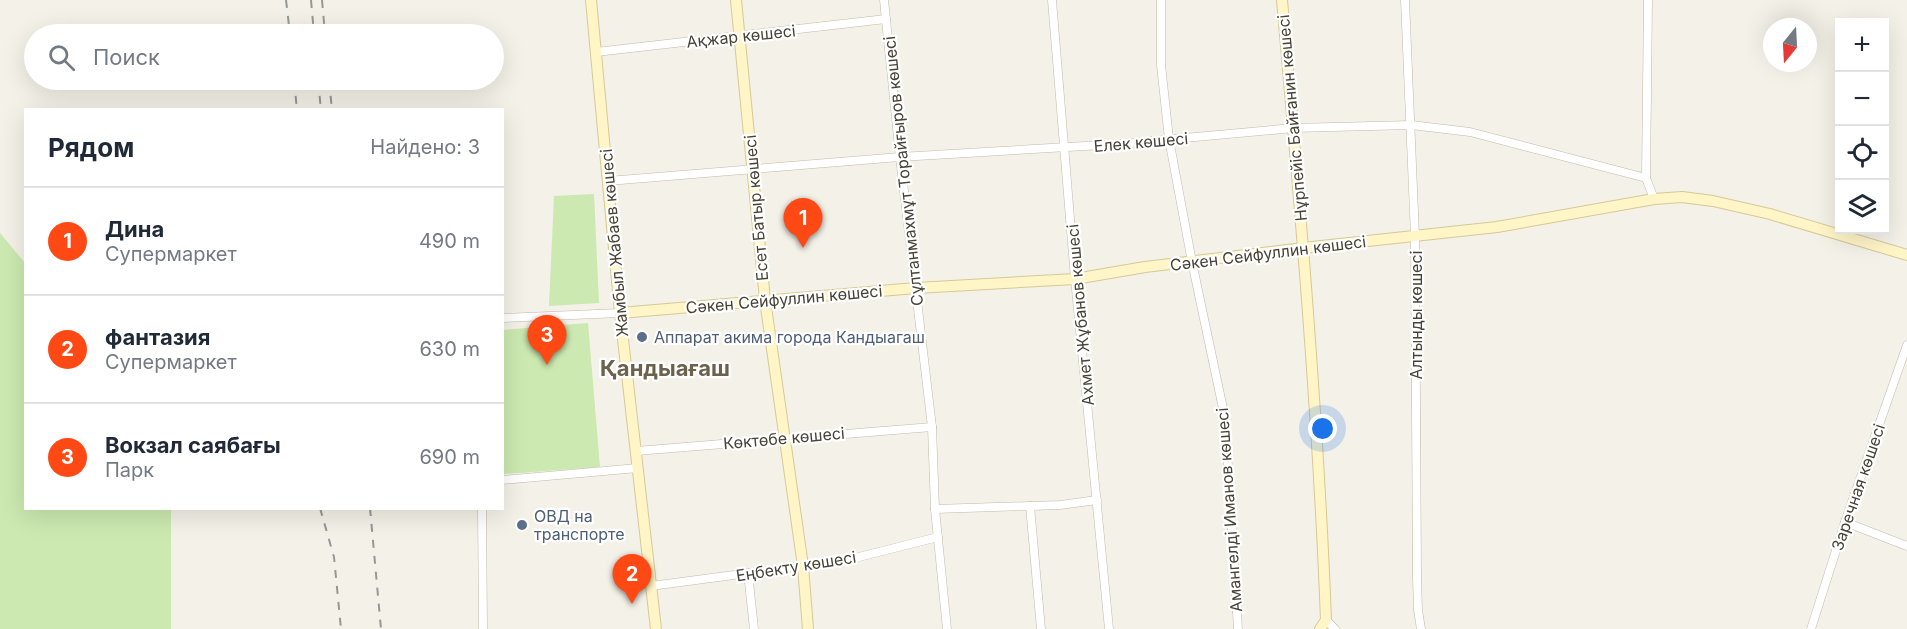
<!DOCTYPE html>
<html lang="ru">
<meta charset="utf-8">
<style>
:root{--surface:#fff;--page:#f6f6f7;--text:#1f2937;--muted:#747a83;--line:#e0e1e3;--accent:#fe4915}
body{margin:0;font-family:Inter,sans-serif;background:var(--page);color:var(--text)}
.controls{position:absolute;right:18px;top:18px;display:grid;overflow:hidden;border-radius:0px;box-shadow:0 6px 24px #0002}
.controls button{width:54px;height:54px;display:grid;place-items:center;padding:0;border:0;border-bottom:2px solid var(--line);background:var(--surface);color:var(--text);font:30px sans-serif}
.compass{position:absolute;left:1763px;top:18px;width:54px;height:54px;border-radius:50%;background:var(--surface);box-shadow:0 6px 24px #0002;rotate:198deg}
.you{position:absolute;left:1323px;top:429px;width:21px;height:21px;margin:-15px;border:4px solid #fff;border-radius:50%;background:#1a73e8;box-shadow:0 0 0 9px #1a73e833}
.badge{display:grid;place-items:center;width:39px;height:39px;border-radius:50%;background:var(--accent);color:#fff;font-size:20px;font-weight:700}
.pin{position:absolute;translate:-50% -50px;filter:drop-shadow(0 2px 3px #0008)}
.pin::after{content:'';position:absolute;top:32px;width:21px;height:18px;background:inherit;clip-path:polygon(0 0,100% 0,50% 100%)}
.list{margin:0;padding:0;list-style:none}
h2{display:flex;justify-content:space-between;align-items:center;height:78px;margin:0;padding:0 24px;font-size:26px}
h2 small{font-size:20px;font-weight:400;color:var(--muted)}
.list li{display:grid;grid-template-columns:39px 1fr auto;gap:18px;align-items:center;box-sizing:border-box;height:108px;padding:0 24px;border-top:2px solid var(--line)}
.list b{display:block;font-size:22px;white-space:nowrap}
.list p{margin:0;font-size:20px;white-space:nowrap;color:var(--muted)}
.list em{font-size:20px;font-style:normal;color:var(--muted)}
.icon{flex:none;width:33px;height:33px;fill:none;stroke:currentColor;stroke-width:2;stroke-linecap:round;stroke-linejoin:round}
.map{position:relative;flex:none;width:1907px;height:629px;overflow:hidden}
.search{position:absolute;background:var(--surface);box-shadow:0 6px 24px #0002;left:24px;top:24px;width:480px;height:66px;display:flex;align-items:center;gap:15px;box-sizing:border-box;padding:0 21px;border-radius:33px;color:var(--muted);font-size:22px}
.panel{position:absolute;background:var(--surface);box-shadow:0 6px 24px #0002;left:24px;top:108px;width:480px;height:402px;border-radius:0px}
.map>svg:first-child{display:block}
</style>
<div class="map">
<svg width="1907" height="629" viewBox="0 0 1907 629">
<rect width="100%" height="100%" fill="#f4f1e8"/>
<g fill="#cbe9b0">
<path d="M594,194l5,109 -50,3 5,-110z"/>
<path d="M0,233l25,30 1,245 145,1v120h-171z"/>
<path d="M588,323l12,144 -97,7v-144z"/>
</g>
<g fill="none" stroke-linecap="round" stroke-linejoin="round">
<g stroke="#c0baaa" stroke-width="9">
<g id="street">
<path d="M884,0l16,157 32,270 3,82 12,120"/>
<path d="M1052,0l23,279 34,350"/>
<path d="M1161,0v65l8,74 23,123 33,156 13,211"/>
<path d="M1405,0l10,236 2,342 1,32 3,19"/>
<path d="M596,52l290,-33"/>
<path d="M1646,178l2,-178"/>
<path d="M608,181l292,-24 219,-13 174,-16 118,-3 59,7 176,46 8,21"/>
<path d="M502,318l118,-5"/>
<path d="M636,451l296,-24"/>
<path d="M502,480l136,-12"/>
<path d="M1030,506l11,123"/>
<path d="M482,508l1,121"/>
<path d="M935,509l125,-4 37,-5"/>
<path d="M1845,522l62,24"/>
<path d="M748,573l6,56"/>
<path d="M651,586l196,-26 91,-23"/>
<path d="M1326,620l9,9"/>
<path d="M1811,629l34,-107 62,-177"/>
</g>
</g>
<g stroke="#d5c997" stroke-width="12">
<g id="secondary">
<path d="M591,0l29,313 36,316"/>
<path d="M736,0l29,300 38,266 5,63"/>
<path d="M1282,0c18,206 36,413 44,620l-6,9"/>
<path d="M620,313l296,-25 159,-9 70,-12 158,-19 194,-21 157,-28 28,-2 31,4 57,13 137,41"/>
</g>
</g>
<use href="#street" stroke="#fff" stroke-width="8"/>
<use href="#secondary" stroke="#fff5c7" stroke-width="10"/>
<g stroke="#979797" stroke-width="2" stroke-dasharray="8 8" stroke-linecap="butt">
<path d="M286,0l4,34"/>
<path d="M311,0l3,34"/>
<path d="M322,0l3,34"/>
<path d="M294,80l3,30"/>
<path d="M318,80l3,30"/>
<path d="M329,80l3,30"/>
<path d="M320,508l14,49 7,72"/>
<path d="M370,508l11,121"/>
</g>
</g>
<g fill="#5c6f8a" stroke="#fff" stroke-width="2">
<circle cx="642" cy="337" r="6"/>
<circle cx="522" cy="525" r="6"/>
</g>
<g text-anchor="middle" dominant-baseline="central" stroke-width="4.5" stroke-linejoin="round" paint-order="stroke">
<g font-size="16" fill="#484236" stroke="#fff">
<text transform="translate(741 36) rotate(-6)">Ақжар көшесі</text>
<text transform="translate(1292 118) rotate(-95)">Нұрпейіс Байғанин көшесі</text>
<text transform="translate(1141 142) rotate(-5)">Елек көшесі</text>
<text transform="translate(903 171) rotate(-96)">Сұлтанмахмұт Торайғыров көшесі</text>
<text transform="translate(756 208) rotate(-95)">Есет Батыр көшесі</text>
<text transform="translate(614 243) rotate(-95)">Жамбыл Жабаев көшесі</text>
<text transform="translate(1268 253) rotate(-7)">Сәкен Сейфуллин көшесі</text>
<text transform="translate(784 299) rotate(-5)">Сәкен Сейфуллин көшесі</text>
<text transform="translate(1080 315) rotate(-95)">Ахмет Жұбанов көшесі</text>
<text transform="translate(1416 315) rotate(-90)">Алтынды көшесі</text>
<text transform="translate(784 438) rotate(-5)">Көктөбе көшесі</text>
<text transform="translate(1858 487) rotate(-71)">Заречная көшесі</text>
<text transform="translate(1229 510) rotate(-94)">Амангелді Иманов көшесі</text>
<text transform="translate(796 566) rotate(-9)">Еңбекту көшесі</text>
</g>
<g font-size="16" fill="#4e5e75" stroke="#fff" text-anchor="start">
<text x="654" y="337">Аппарат акима города Кандыагаш</text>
<text x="534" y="516">ОВД на<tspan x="534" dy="18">транспорте</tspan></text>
</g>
<g font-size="22" font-weight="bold" fill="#6b614d" stroke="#fff">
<text x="665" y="368">Қандыағаш</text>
</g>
</g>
</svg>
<div class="controls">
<button>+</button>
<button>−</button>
<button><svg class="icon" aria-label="locate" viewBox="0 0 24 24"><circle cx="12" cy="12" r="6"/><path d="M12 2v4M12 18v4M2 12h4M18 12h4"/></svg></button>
<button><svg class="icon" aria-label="layers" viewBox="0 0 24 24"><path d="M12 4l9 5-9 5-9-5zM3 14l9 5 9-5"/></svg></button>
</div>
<svg class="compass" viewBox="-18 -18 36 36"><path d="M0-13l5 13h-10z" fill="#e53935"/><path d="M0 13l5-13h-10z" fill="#747a83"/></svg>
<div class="you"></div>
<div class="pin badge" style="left:803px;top:248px">1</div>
<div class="pin badge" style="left:632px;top:604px">2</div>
<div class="pin badge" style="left:547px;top:365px">3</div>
<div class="search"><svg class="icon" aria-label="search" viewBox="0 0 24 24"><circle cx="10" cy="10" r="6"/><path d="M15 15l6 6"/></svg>Поиск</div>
<section class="panel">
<h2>Рядом<small>Найдено: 3</small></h2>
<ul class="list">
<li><span class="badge">1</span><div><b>Дина</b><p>Супермаркет</p></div><em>490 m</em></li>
<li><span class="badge">2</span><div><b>фантазия</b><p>Супермаркет</p></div><em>630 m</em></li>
<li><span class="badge">3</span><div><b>Вокзал саябағы</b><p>Парк</p></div><em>690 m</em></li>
</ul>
</section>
</div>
